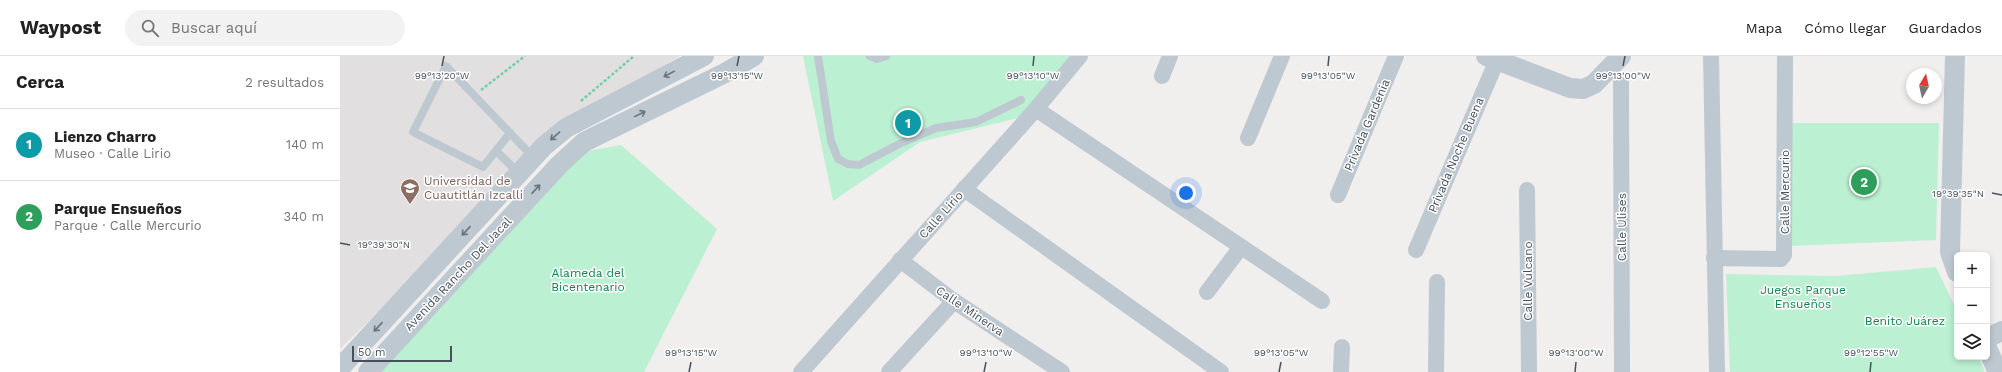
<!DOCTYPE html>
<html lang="es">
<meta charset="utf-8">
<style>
:root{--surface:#fff;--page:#f2f2f2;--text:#222;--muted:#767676;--line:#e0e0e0;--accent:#d93025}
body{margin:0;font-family:"Work Sans",sans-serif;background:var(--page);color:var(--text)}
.controls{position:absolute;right:12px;bottom:12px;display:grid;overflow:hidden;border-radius:6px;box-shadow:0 2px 6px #0003}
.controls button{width:36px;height:36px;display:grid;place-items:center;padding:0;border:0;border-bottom:1px solid var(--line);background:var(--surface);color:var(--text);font:20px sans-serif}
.compass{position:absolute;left:1566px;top:12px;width:36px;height:36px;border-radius:50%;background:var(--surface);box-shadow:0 2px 6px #0003;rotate:9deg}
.scale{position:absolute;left:12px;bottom:10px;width:100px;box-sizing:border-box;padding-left:4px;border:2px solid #46515c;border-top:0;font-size:11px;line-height:14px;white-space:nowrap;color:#46515c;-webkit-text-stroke:3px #fff;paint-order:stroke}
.you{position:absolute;left:846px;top:137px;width:14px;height:14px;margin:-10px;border:3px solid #fff;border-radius:50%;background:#1a73e8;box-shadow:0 0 0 6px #1a73e833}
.badge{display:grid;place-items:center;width:26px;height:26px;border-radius:50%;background:var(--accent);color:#fff;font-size:13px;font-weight:700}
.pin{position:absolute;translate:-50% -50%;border:2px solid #fff;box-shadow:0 1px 4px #0006}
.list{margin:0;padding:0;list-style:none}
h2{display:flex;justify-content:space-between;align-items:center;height:52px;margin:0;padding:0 16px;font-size:17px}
h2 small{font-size:13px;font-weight:400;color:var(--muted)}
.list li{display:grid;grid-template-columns:26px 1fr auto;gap:12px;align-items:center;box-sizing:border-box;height:72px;padding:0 16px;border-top:1px solid var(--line)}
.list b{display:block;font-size:15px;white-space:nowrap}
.list p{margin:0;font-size:13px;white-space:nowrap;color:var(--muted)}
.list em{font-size:13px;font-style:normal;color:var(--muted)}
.icon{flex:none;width:22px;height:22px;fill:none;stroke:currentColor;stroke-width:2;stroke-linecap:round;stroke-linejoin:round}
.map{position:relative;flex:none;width:1662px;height:316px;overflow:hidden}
header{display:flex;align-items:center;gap:24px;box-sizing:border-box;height:56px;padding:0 20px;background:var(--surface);border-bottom:1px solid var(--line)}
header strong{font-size:19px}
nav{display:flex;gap:22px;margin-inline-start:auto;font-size:14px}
.search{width:280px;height:36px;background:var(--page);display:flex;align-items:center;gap:10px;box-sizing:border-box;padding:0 14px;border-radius:22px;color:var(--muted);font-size:15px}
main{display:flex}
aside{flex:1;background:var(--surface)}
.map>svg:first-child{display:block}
</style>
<header>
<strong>Waypost</strong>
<div class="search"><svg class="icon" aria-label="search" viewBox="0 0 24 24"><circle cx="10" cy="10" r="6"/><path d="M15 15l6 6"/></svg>Buscar aquí</div>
<nav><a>Mapa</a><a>Cómo llegar</a><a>Guardados</a></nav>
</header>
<main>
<aside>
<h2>Cerca<small>2 resultados</small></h2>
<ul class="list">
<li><span class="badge" style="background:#0f9aa8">1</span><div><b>Lienzo Charro</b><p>Museo · Calle Lirio</p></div><em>140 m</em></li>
<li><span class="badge" style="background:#2e9e5b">2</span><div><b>Parque Ensueños</b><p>Parque · Calle Mercurio</p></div><em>340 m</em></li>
</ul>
</aside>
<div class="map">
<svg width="1662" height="316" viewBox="0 0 1662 316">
<rect width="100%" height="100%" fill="#f1eeee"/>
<path fill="#e2dfe0" d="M0,0h340l-56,33 -70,36 -149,161 -65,63z"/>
<g fill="#bbf0d2">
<path d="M463,0h266l-1,7 -42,53 -106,26 -87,59z"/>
<path d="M1451,67h148l-3,117 -145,6z"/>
<path d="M281,89l96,84 -73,143h-270l207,-220z"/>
<path d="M1596,211l21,44v46h21l7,15h-255l-4,-98 110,2z"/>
</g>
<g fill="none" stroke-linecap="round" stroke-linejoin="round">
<g stroke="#72cfa5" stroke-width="2.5" stroke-dasharray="3 2" stroke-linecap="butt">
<path d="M141,34l44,-34"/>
<path d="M241,45l53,-45"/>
</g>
<g stroke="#bec8d1" stroke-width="8">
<path d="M478,0l13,85 7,18 10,5 11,1 44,-23 33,-14 40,-6 45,-22"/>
<path d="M530,0l7,3 9,-3"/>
<path d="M106,10l64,67 -27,34 -70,-35z"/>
<path d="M170,77l23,24"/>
<path d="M156,95l23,22"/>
</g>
<g stroke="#bec8d1" stroke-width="16">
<path d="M1371,0l6,316"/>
<path d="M822,20l8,-20"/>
<path d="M1281,27l1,289"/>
<path d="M696,53l286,192"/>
<path d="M908,82l34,-82"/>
<path d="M624,133l257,183"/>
<path d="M1187,134l2,182"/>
<path d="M998,139l58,-139"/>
<path d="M1076,194l81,-190"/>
<path d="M1374,202l67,1 3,-4 1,-199"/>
<path d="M560,204l54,41 108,71"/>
<path d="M867,236l34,-45"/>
<path d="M461,316l235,-263 44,-53"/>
<path d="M549,316l65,-71"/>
<path d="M1001,316l1,-25"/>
<path d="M1096,316l1,-90"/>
</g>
<g stroke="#bec8d1" stroke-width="20">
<path d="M1146,0l84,32 13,1 11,-5 27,-28"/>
<path d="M1615,0l-5,196 7,20"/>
<path d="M1647,282l15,-7"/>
<path d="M1647,292l11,24"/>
<path d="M0,312l204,-222 22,-18 138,-72"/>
<path d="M28,316l191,-207 25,-23 141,-69 29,-17"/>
</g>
</g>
<defs><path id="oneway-shaft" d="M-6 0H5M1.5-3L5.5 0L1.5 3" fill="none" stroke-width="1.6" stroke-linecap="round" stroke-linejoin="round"/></defs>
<g stroke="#6a757f">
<use href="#oneway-shaft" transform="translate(329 18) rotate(153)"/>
<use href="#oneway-shaft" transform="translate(300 58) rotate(-26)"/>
<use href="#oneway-shaft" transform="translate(215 80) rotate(139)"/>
<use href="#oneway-shaft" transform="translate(196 133) rotate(-47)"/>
<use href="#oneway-shaft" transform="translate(126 175) rotate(133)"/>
<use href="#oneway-shaft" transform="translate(38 271) rotate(133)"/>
</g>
<path fill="none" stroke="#46515c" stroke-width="1.5" d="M102,10l2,-10M397,10l2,-10M693,10l1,-10M988,10l1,-10M1283,10l2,-10M1652,137l10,2M0,187l10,2M349,316l2,-10M644,316l2,-10M939,316l2,-10M1235,316l1,-10M1530,316l1,-10"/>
<defs>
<g id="university-pin" transform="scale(1)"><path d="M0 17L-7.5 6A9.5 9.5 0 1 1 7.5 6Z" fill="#8d6e63" stroke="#fff"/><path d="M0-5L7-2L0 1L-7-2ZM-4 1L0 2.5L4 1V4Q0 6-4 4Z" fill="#fff"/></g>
</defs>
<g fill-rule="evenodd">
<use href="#university-pin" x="70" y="132"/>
</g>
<g text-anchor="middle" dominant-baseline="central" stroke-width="3" stroke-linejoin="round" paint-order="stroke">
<g font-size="12" fill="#46515c" stroke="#fff">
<text transform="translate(1027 69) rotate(-67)">Privada Gardenia</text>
<text transform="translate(1116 99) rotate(-67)">Privada Noche Buena</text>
<text transform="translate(1445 136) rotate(-90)">Calle Mercurio</text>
<text transform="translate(601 159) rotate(-48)">Calle Lirio</text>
<text transform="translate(1282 171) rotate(-90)">Calle Ulises</text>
<text transform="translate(118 218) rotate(-47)">Avenida Rancho Del Jacal</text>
<text transform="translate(1188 225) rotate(-90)">Calle Vulcano</text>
<text transform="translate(630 255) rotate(34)">Calle Minerva</text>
</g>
<g font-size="12" fill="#785e54" stroke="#fff" text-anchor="start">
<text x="84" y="125">Universidad de<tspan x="84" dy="14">Cuautitlán Izcalli</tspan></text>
</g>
<g font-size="12" fill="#14804f" stroke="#fff">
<text x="248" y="217">Alameda del<tspan x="248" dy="14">Bicentenario</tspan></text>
<text x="1463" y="234">Juegos Parque<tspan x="1463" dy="14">Ensueños</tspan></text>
<text x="1565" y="265">Benito Juárez</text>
</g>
</g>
<g font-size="10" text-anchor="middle" fill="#46515c" stroke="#fff" stroke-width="3" stroke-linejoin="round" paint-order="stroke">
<text x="102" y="23">99°13'20"W</text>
<text x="397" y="23">99°13'15"W</text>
<text x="693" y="23">99°13'10"W</text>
<text x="988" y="23">99°13'05"W</text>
<text x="1283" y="23">99°13'00"W</text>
<text x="1618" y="141">19°39'35"N</text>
<text x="44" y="192">19°39'30"N</text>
<text x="351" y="300">99°13'15"W</text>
<text x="646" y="300">99°13'10"W</text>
<text x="941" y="300">99°13'05"W</text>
<text x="1236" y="300">99°13'00"W</text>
<text x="1531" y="300">99°12'55"W</text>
</g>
</svg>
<div class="controls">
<button>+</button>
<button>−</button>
<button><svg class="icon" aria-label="layers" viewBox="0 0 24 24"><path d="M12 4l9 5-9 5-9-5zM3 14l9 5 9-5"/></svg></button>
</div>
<svg class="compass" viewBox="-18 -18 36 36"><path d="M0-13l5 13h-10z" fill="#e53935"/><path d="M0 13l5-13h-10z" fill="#767676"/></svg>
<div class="scale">50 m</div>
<div class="you"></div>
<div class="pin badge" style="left:568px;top:67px;background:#0f9aa8">1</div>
<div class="pin badge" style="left:1524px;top:126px;background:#2e9e5b">2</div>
</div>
</main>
